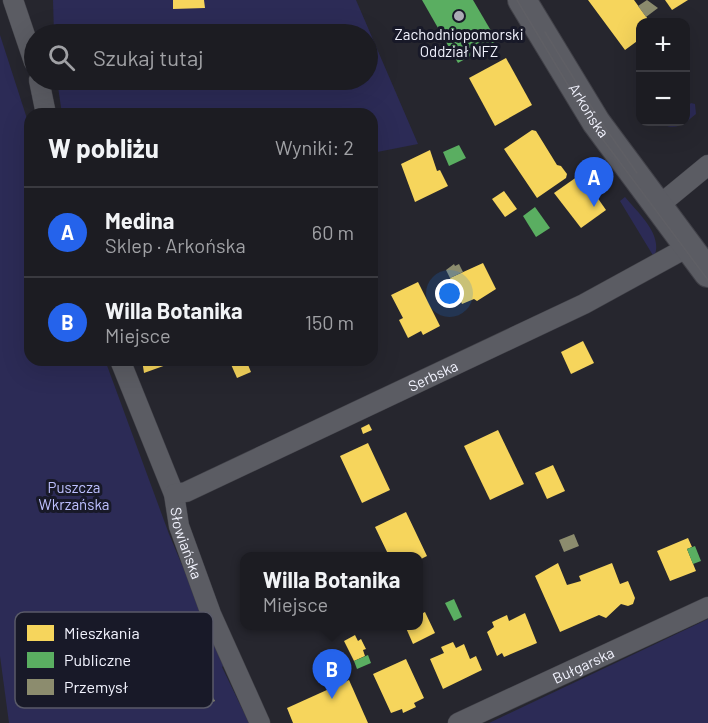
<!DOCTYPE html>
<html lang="pl">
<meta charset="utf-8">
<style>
:root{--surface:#1c1c22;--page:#25252a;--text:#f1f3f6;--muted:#a0a1a5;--line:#3a3a40;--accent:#2563eb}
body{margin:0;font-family:Barlow,sans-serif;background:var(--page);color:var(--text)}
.controls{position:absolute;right:18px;top:18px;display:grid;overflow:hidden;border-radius:12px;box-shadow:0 6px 24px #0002}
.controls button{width:54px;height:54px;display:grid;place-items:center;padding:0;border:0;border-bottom:2px solid var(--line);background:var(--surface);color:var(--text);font:30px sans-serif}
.you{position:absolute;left:450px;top:294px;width:21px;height:21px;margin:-15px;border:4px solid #fff;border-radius:50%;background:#1a73e8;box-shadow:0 0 0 9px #1a73e833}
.badge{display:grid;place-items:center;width:39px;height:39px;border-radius:50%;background:var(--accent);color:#fff;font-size:20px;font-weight:700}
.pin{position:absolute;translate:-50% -50px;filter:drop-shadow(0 2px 3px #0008)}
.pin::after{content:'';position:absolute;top:32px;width:21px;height:18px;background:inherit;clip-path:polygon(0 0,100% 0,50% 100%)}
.popup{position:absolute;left:240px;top:552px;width:183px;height:78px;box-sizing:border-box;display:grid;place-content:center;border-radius:12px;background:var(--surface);filter:drop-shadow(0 2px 4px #0005);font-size:20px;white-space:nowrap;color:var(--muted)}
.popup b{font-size:22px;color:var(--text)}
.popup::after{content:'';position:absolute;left:50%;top:100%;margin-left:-12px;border:12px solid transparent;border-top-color:var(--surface)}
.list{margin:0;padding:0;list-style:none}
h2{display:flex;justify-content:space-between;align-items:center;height:78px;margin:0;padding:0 24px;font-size:26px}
h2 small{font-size:20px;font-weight:400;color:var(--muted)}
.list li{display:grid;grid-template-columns:39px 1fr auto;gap:18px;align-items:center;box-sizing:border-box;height:90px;padding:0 24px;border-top:2px solid var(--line)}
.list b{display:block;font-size:22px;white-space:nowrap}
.list p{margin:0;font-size:20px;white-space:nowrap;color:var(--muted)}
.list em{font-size:20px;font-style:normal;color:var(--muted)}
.icon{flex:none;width:33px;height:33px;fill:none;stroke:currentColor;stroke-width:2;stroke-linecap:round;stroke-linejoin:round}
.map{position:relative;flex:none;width:708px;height:723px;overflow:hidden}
.search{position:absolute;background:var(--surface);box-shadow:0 6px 24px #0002;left:24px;top:24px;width:354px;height:66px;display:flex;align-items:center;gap:15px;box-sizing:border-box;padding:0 21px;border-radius:33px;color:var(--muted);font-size:22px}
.panel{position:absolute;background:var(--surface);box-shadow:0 6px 24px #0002;left:24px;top:108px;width:354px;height:258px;border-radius:18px}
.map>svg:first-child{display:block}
</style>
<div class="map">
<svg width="708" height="723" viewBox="0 0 708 723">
<rect width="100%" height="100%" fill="#26262e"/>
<g fill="#2c2b56">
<path d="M53,0h303l62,144 -46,9v-39h-310l-5,-34h311v-46h-314z"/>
<path d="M0,35l30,93v232h75l64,174 55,131 -2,2 27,56h-240l-9,-67z"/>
<path d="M691,103l4,1 1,10c-12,10 -19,17 -34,10v-2h24v-14z"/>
<path d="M625,197c13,16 39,38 29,60l-34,-56z"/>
<path d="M708,619v104h-219z"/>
</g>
<g fill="#f6d55c">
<path d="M173,0h31l1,8 -32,1z"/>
<path d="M588,0h46l16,22h-10v17l-15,11z"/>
<path d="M665,0h23l-16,10z"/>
<path d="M506,58l26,47 -37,21 -26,-48z"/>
<path d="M532,130l4,1 21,34 4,1 6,8 -1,4 -29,20 -33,-49z"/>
<path d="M430,150l7,21 3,-1 8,16 -33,16 -14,-38z"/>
<path d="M581,174l25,36 -25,18 -27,-35z"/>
<path d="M504,191l13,18 -12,8 -13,-18z"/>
<path d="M483,263l13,26 -19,12 -3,-2 -12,5 -12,-26z"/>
<path d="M418,282l22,44 -17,9 -2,-4 -13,7 -9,-18 4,-2 -12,-23z"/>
<path d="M583,341l11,22 -23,11 -10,-22z"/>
<path d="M142,360h38l-36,13z"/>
<path d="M229,360h17l5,12 -14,6z"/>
<path d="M369,424l3,6 -9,4 -2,-6z"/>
<path d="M498,430l26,54 -34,16 -26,-54z"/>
<path d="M368,443l22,47 -28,13 -22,-47z"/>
<path d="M553,465l12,26 -18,8 -12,-26z"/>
<path d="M406,512l21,44 -8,4v-4h-30l-14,-29z"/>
<path d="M688,538l4,9 -5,2 9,22 -26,10 -13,-30z"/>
<path d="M558,563l9,22 14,-4 -2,-5 33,-13 8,21 8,-3 7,17 -2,6 -5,2 -7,-2 -15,14 -7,-3 -39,17 -25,-56z"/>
<path d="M425,612l10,21 -22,11 -7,-16 1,-2h12v-11z"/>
<path d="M525,613l12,30 -33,14 -2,-4 -5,3 -10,-24 7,-5 -2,-5 15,-7 2,6z"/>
<path d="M355,635l3,6 3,-2 5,10 -3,1 2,6 -11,5 -10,-20z"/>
<path d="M453,642l3,6 8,-4 6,15 6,-3 6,14 -39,19 -13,-30 14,-6 -3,-6z"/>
<path d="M406,659l18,39 -10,5 2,4 -13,6 -1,-4 -11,4 -18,-39z"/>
<path d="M349,680l19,43h-75l-6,-15z"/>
</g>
<g fill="#5aae61">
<path d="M422,0h51l24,41 -39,22z"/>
<path d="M459,145l7,13 -17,8 -6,-14z"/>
<path d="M535,207l15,21 -14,9 -13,-21z"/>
<path d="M695,546l6,15 -8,3 -6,-15z"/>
<path d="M454,599l8,18 -8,4 -9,-18z"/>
<path d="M368,655l3,8 -14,6 -3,-8z"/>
</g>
<g fill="#8c8c6e">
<path d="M647,0l11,8 -12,9 -8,-11z"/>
<path d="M156,80h13l1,7 -13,2z"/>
<path d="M454,264l1,2 4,-2 4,8 -13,6 -4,-8z"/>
<path d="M574,534l5,12 -15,6 -5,-12z"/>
<path d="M203,646l8,16 -12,7 -6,-11 -5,2 -2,-6z"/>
<path d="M208,688l7,13 -9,4 -6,-13z"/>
</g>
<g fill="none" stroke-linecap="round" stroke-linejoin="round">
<g stroke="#414148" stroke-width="21">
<g id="street">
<path d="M13,0l21,62"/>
<path d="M39,80l7,34"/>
<path d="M657,207l51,-42"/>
<path id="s1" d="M120,360l54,134 5,32 32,88 49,109"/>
<path id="s2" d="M174,494l12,-2 398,-188 104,-57"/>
<path id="s3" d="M458,723l250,-116"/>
</g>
</g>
<g stroke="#414148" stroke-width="30">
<g id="secondary">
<path id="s4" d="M522,0l74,122 112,151"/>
</g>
</g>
<use href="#street" stroke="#5b5c63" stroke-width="20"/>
<use href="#secondary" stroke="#5b5c63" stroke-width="28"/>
<g stroke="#5f5f65" stroke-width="1.5">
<path d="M517,0l75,125 116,155"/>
<path d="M545,32l54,87 38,54"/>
</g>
</g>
<circle fill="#ababb5" stroke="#181928" stroke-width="2" cx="459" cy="16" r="6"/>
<g text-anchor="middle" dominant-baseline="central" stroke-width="6" stroke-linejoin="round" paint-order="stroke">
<g font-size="15" fill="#f2f3fe" stroke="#181928">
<text x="459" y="34">Zachodniopomorski<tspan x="459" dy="17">Oddział NFZ</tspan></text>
</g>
<g font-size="15" fill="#f2f3fe" stroke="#181928">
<text stroke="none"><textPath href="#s4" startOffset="129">Arkońska</textPath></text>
<text stroke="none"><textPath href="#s2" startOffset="285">Serbska</textPath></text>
<text stroke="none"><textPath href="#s1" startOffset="195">Słowiańska</textPath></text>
<text stroke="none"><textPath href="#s3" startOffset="138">Bułgarska</textPath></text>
</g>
<g font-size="15" fill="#bec1ff" stroke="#181928">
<text x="74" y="487">Puszcza<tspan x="74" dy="17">Wkrzańska</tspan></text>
</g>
</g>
<rect x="15" y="612" width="198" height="96" rx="9" fill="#181928" stroke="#595a68" stroke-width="1.5"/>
<rect x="27" y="625" width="27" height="16" fill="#f6d55c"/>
<rect x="27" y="652" width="27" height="16" fill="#5aae61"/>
<rect x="27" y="679" width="27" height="16" fill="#8c8c6e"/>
<g font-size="16" fill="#f2f3fe">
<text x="64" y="639">Mieszkania</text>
<text x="64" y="666">Publiczne</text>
<text x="64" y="693">Przemysł</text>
</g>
</svg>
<div class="controls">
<button>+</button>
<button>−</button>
</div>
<div class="you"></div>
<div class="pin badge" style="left:594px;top:207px">A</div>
<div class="pin badge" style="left:332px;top:699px">B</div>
<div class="popup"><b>Willa Botanika</b>Miejsce</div>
<div class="search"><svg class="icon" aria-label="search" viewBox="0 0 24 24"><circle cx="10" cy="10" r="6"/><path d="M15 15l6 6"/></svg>Szukaj tutaj</div>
<section class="panel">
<h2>W pobliżu<small>Wyniki: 2</small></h2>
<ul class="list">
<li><span class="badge">A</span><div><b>Medina</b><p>Sklep · Arkońska</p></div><em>60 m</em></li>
<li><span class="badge">B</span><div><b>Willa Botanika</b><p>Miejsce</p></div><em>150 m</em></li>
</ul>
</section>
</div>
